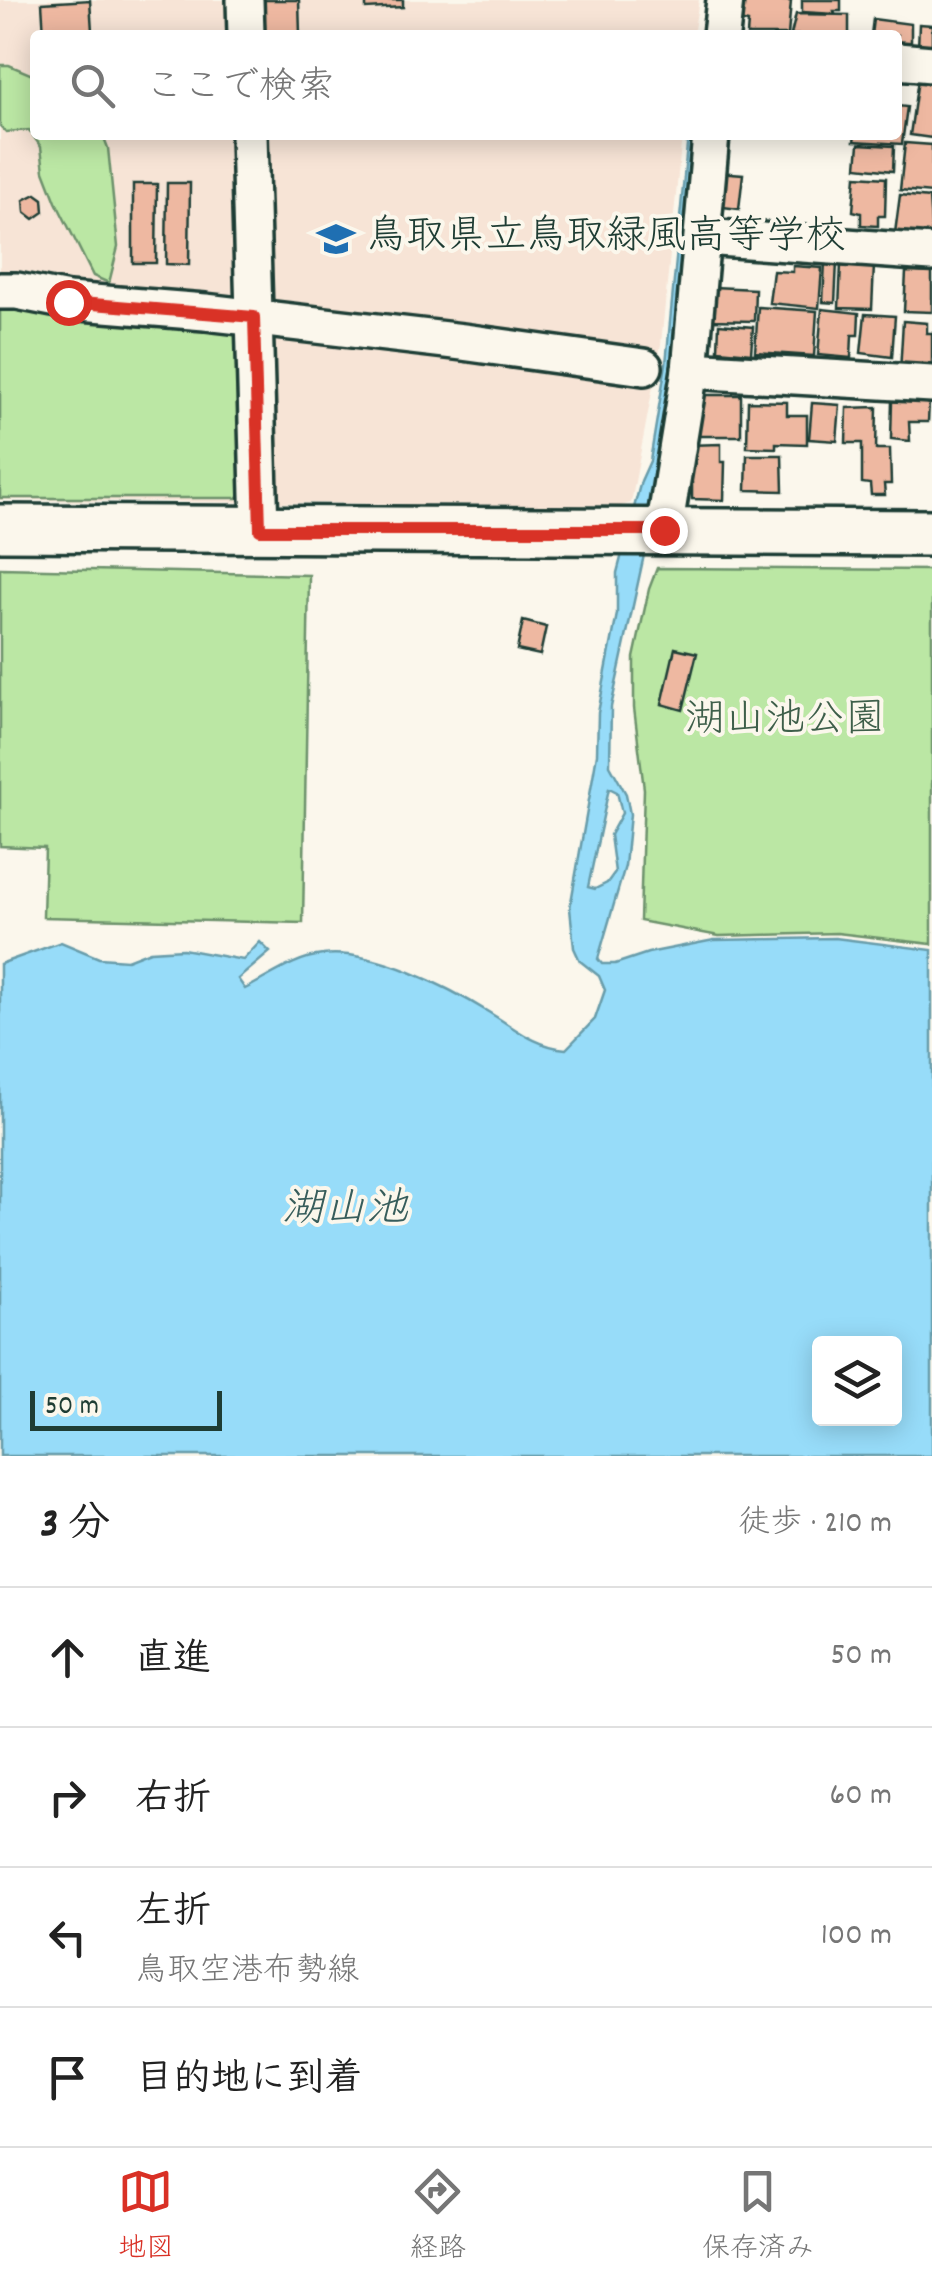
<!DOCTYPE html>
<html lang="ja">
<meta charset="utf-8">
<style>
:root{--surface:#fff;--page:#f6f6f6;--text:#222;--muted:#767676;--line:#e0e0e0;--accent:#d93025}
body{margin:0;font-family:Dekko,"Klee One",sans-serif;background:var(--page);color:var(--text)}
.controls{position:absolute;right:30px;bottom:30px;display:grid;overflow:hidden;border-radius:10px;box-shadow:0 5px 25px #0003}
.controls button{width:90px;height:90px;display:grid;place-items:center;padding:0;border:0;border-bottom:2px solid var(--line);background:var(--surface);color:var(--text);font:50px sans-serif}
.scale{position:absolute;left:30px;bottom:25px;width:192px;box-sizing:border-box;padding-left:10px;border:5px solid #1f3d34;border-top:0;font-size:28px;line-height:35px;white-space:nowrap;color:#1f3d34;-webkit-text-stroke:8px #fbf7ec;paint-order:stroke}
.stop{position:absolute;width:30px;height:30px;margin:-22px;border:8px solid #d93025;border-radius:50%;background:#fff}
.stop.end{background:#d93025;border-color:#fff;box-shadow:0 2px 10px #0008}
.list{margin:0;padding:0;list-style:none}
h2{display:flex;justify-content:space-between;align-items:center;height:130px;margin:0;padding:0 40px;font-size:42px}
h2 small{font-size:32px;font-weight:400;color:var(--muted)}
.list li{display:grid;grid-template-columns:65px 1fr auto;gap:30px;align-items:center;box-sizing:border-box;height:140px;padding:0 40px;border-top:2px solid var(--line)}
.list b{display:block;font-size:38px;white-space:nowrap}
.list p{margin:0;font-size:32px;white-space:nowrap;color:var(--muted)}
.list em{font-size:32px;font-style:normal;color:var(--muted)}
.icon{flex:none;width:55px;height:55px;fill:none;stroke:currentColor;stroke-width:2;stroke-linecap:round;stroke-linejoin:round}
.map{position:relative;flex:none;width:932px;height:1456px;overflow:hidden}
.search{position:absolute;background:var(--surface);box-shadow:0 5px 25px #0003;left:30px;right:30px;top:30px;height:110px;display:flex;align-items:center;gap:25px;box-sizing:border-box;padding:0 35px;border-radius:10px;color:var(--muted);font-size:38px}
.sheet{height:690px;background:var(--surface)}
nav{display:flex;justify-content:space-around;align-items:center;box-sizing:border-box;height:140px;border-top:2px solid var(--line);background:var(--surface);font-size:28px;color:var(--muted)}
nav a{display:grid;justify-items:center;gap:5px}
nav .on{color:var(--accent)}
.map>svg:first-child{display:block}
</style>
<div class="map">
<svg width="932" height="1456" viewBox="0 0 932 1456">
<rect width="100%" height="100%" fill="#fbf7ec"/>
<filter id="ink" filterUnits="userSpaceOnUse"><feTurbulence type="fractalNoise" baseFrequency=".01" numOctaves="2"/><feDisplacementMap in="SourceGraphic" scale="20" xChannelSelector="R" yChannelSelector="G"/><feConvolveMatrix kernelMatrix="1 2 1 2 8 2 1 2 1" color-interpolation-filters="sRGB"/></filter>
<g filter="url(#ink)">
<path fill="#f7e4d6" d="M0,0h699l-6,35h-658v100h647l-21,209 -30,159 -11,3 -620,-6z"/>
<g fill="#bbe7a4" stroke="#6d926c" stroke-width="2.5">
<path d="M0,65h9l26,11v59h68l5,13 10,99 -9,36 -16,-7 -37,-74 -12,-31 -3,-24 -12,-17 -23,2 -6,-6z"/>
<path d="M0,297l247,29 5,172h-252z"/>
<path d="M0,568l309,7 -6,348 -260,-6 2,-69 -45,-2z"/>
<path d="M657,568l275,2v374l-95,-11 -118,3 -79,-15 4,-132 -10,-81v-50l15,-69z"/>
</g>
<path fill="#97dcf9" stroke="#679caa" stroke-width="2.5" fill-rule="evenodd" d="M688,135h17l-46,351 -48,221 -1,58 16,29 4,20 -5,52 -27,93 4,5h13l33,-11 66,-13 121,-2 97,12v506h-932v-492l61,-22 38,16 28,2 23,-9 33,-2 60,11 17,-18 10,10 -32,27 7,10c24,-12 51,-32 78,-34 51,-6 125,32 167,58 25,15 46,34 76,36l29,-30 10,-29 -6,-14 -19,-15 -6,-13 -4,-40 27,-154 1,-41 19,-99v-41l24,-92 9,-20 16,-97zM609,788l8,4 5,21 -12,22 5,37 -8,11 -12,6 -7,-2zM820,1344h74v74h-74z"/>
<g fill="#eeb8a1" stroke="#1f3d34" stroke-width="2.5">
<path d="M90,0l2,31 -48,4 -2,-32z"/>
<path d="M261,0h38l1,35h-38z"/>
<path d="M366,0h37v7l-37,2z"/>
<path d="M742,0l49,1 -3,34h-41l1,-12 -9,-2z"/>
<path d="M802,0h39v11h-7l1,3 -33,-2z"/>
<path d="M796,14l53,1v20h-58z"/>
<path d="M873,19l38,5v26h-14v-15h-26z"/>
<path d="M919,24l13,1v25l-14,-1z"/>
<path d="M918,79l14,2v57l-22,-3z"/>
<path d="M897,106l10,1 -5,37 -48,-3 1,-6h42z"/>
<path d="M905,143l27,2v48l-32,-3z"/>
<path d="M859,144l35,2 -1,25 -36,-4z"/>
<path d="M718,172l25,2 -4,35 -24,-3z"/>
<path d="M856,176l30,2 -1,38h-7v10l-17,-1v-12l-8,-2z"/>
<path d="M167,183h23l-1,82 -23,-1z"/>
<path d="M133,184h24l-1,79h-23z"/>
<path d="M36,194l7,5 1,13 -10,7 -9,-7 -1,-12z"/>
<path d="M900,195l29,3 3,40 -37,-5z"/>
<path d="M825,261l12,1 -2,41 -12,-1z"/>
<path d="M841,264l33,1 -2,44 -33,-1z"/>
<path d="M793,266l29,2 -3,40 -50,-5 4,-32 20,1z"/>
<path d="M906,272l26,1v39l-28,-1z"/>
<path d="M713,287l42,2 -1,32 -42,-1z"/>
<path d="M758,307l59,4 -3,45 -59,-4z"/>
<path d="M822,309l37,4 -1,22h-6l-1,23 -33,-3z"/>
<path d="M865,314l30,2 -3,41 -31,-4z"/>
<path d="M903,321l24,2v10h5v40l-32,-1z"/>
<path d="M719,324l34,3 -2,26 -33,-3z"/>
<rect x="697" y="395" width="44" height="41"/>
<path d="M748,401l39,1v13h20v29l-31,-1v5l-29,-1z"/>
<path d="M892,401l37,2 -1,19h-19l1,19 -19,-2z"/>
<path d="M812,403l28,2 -3,36 -28,-2z"/>
<path d="M877,407l-1,42h14l1,35h-7l1,11h-14l-1,-11 -8,-1v-40h-16l1,-35z"/>
<path d="M721,444v18h4l-1,38 -32,-1v-16l-5,-1v-37z"/>
<path d="M747,455h35l1,36 -37,-1z"/>
<path d="M523,621l23,6 -6,28 -23,-5z"/>
<path d="M675,648l22,5 -14,57 -21,-6z"/>
</g>
<g fill="none" stroke-linecap="round" stroke-linejoin="round">
<g stroke="#1f3d34" stroke-width="42">
<g id="minor">
<path d="M245,0l1,35"/>
<path d="M721,35l4,-35"/>
<path d="M897,61l35,3"/>
<path d="M249,135l11,395"/>
<path d="M703,237l229,16"/>
<path d="M0,291h17l51,10 137,11 258,30 181,25"/>
<path d="M690,370l242,14"/>
<path d="M664,530l26,-160 21,-235"/>
</g>
</g>
<g stroke="#1f3d34" stroke-width="52">
<path id="major" d="M0,528l932,5"/>
</g>
<use href="#minor" stroke="#fbf7ec" stroke-width="35"/>
<use href="#major" stroke="#fbf7ec" stroke-width="45"/>
</g>
</g>
<g fill="none" stroke-linecap="round" stroke-linejoin="round" filter="url(#ink)">
<path stroke="#d93025" stroke-width="12" d="M68,302l186,15 6,213h404"/>
</g>
<defs>
<g id="school-bare" transform="scale(3)"><path d="M0-5L7-2L0 1L-7-2ZM-4 1L0 2.5L4 1V4Q0 6-4 4Z" fill="#1f6fb2" stroke="#fbf7ec" stroke-width="2.5" paint-order="stroke"/></g>
</defs>
<g fill-rule="evenodd">
<use href="#school-bare" x="336" y="239"/>
</g>
<g text-anchor="middle" dominant-baseline="central" stroke-width="8" stroke-linejoin="round" paint-order="stroke">
<g font-size="40" fill="#1f3d34" stroke="#fbf7ec" text-anchor="start">
<text x="366" y="239">鳥取県立鳥取緑風高等学校</text>
</g>
<g font-size="40" fill="#3e5f4a" stroke="#fbf7ec">
<text x="785" y="722">湖山池公園</text>
</g>
<g font-size="42" font-style="italic" fill="#375d5b" stroke="#fbf7ec">
<text x="345" y="1212">湖山池</text>
</g>
</g>
</svg>
<div class="controls">
<button><svg class="icon" aria-label="layers" viewBox="0 0 24 24"><path d="M12 4l9 5-9 5-9-5zM3 14l9 5 9-5"/></svg></button>
</div>
<div class="scale">50 m</div>
<div class="stop" style="left:68px;top:302px"></div>
<div class="stop end" style="left:664px;top:530px"></div>
<div class="search"><svg class="icon" aria-label="search" viewBox="0 0 24 24"><circle cx="10" cy="10" r="6"/><path d="M15 15l6 6"/></svg>ここで検索</div>
</div>
<section class="sheet">
<h2>3 分<small>徒歩 · 210 m</small></h2>
<ul class="list">
<li><svg class="icon" aria-label="ahead" viewBox="0 0 24 24"><path d="M12 20V5M6 11l6-6 6 6"/></svg><div><b>直進</b></div><em>50 m</em></li>
<li><svg class="icon" aria-label="right" viewBox="0 0 24 24"><path d="M7 20v-9h11M14 6l5 5-5 5"/></svg><div><b>右折</b></div><em>60 m</em></li>
<li><svg class="icon" aria-label="left" viewBox="0 0 24 24"><path d="M17 20v-9H6M10 6l-5 5 5 5"/></svg><div><b>左折</b><p>鳥取空港布勢線</p></div><em>100 m</em></li>
<li><svg class="icon" aria-label="arrive" viewBox="0 0 24 24"><path d="M6 21V4h12l-3 4 3 4H6"/></svg><div><b>目的地に到着</b></div></li>
</ul>
</section>
<nav>
<a class="on"><svg class="icon" aria-label="map" viewBox="0 0 24 24"><path d="M3 6l6-2 6 2 6-2v14l-6 2-6-2-6 2zM9 4v14M15 6v14"/></svg>地図</a>
<a><svg class="icon" aria-label="directions" viewBox="0 0 24 24"><path d="M12 3l9 9-9 9-9-9zM9 14v-3h6M13 9l2 2-2 2"/></svg>経路</a>
<a><svg class="icon" aria-label="saved" viewBox="0 0 24 24"><path d="M7 4h10v16l-5-4-5 4z"/></svg>保存済み</a>
</nav>
